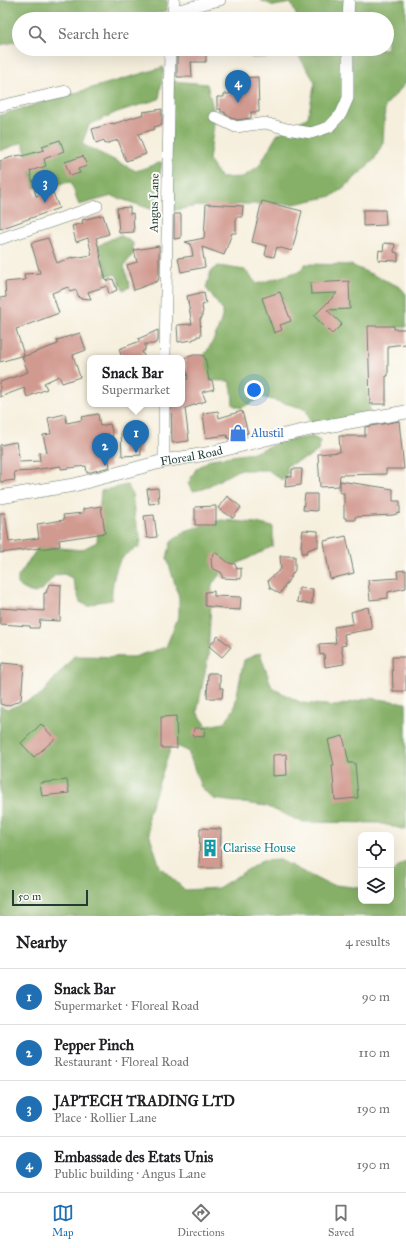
<!DOCTYPE html>
<meta charset="utf-8">
<style>
:root{--surface:#fff;--page:#f6f6f6;--text:#202124;--muted:#757577;--line:#e0e0e0;--accent:#1f6fb2}
body{margin:0;font-family:"IM FELL Great Primer",serif;background:var(--page);color:var(--text)}
.controls{position:absolute;right:12px;bottom:12px;display:grid;overflow:hidden;border-radius:8px;box-shadow:0 4px 16px #0002}
.controls button{width:36px;height:36px;display:grid;place-items:center;padding:0;border:0;border-bottom:1px solid var(--line);background:var(--surface);color:var(--text);font:20px sans-serif}
.scale{position:absolute;left:12px;bottom:10px;width:76px;box-sizing:border-box;padding-left:4px;border:2px solid #1f3d34;border-top:0;font-size:11px;line-height:14px;white-space:nowrap;color:#1f3d34;-webkit-text-stroke:3px #fdfcf7;paint-order:stroke}
.you{position:absolute;left:254px;top:390px;width:14px;height:14px;margin:-10px;border:3px solid #fff;border-radius:50%;background:#1a73e8;box-shadow:0 0 0 6px #1a73e833}
.badge{display:grid;place-items:center;width:26px;height:26px;border-radius:50%;background:var(--accent);color:#fff;font-size:13px;font-weight:700}
.pin{position:absolute;translate:-50% -33px;filter:drop-shadow(0 1px 2px #0008)}
.pin::after{content:'';position:absolute;top:21px;width:14px;height:12px;background:inherit;clip-path:polygon(0 0,100% 0,50% 100%)}
.popup{position:absolute;left:87px;top:355px;width:98px;height:52px;box-sizing:border-box;display:grid;place-content:center;border-radius:8px;background:var(--surface);filter:drop-shadow(0 1px 3px #0005);font-size:13px;white-space:nowrap;color:var(--muted)}
.popup b{font-size:15px;color:var(--text)}
.popup::after{content:'';position:absolute;left:50%;top:100%;margin-left:-8px;border:8px solid transparent;border-top-color:var(--surface)}
.list{margin:0;padding:0;list-style:none}
h2{display:flex;justify-content:space-between;align-items:center;height:52px;margin:0;padding:0 16px;font-size:17px}
h2 small{font-size:13px;font-weight:400;color:var(--muted)}
.list li{display:grid;grid-template-columns:26px 1fr auto;gap:12px;align-items:center;box-sizing:border-box;height:56px;padding:0 16px;border-top:1px solid var(--line)}
.list b{display:block;font-size:15px;white-space:nowrap}
.list p{margin:0;font-size:13px;white-space:nowrap;color:var(--muted)}
.list em{font-size:13px;font-style:normal;color:var(--muted)}
.icon{flex:none;width:22px;height:22px;fill:none;stroke:currentColor;stroke-width:2;stroke-linecap:round;stroke-linejoin:round}
.map{position:relative;flex:none;width:406px;height:916px;overflow:hidden}
.search{position:absolute;background:var(--surface);box-shadow:0 4px 16px #0002;left:12px;right:12px;top:12px;height:44px;display:flex;align-items:center;gap:10px;box-sizing:border-box;padding:0 14px;border-radius:22px;color:var(--muted);font-size:15px}
.sheet{height:276px;background:var(--surface)}
nav{display:flex;justify-content:space-around;align-items:center;box-sizing:border-box;height:56px;border-top:1px solid var(--line);background:var(--surface);font-size:11px;color:var(--muted)}
nav a{display:grid;justify-items:center;gap:2px}
nav .on{color:var(--accent)}
.map>svg:first-child{display:block}
</style>
<div class="map">
<svg width="406" height="916" viewBox="0 0 406 916">
<rect width="100%" height="100%" fill="#fdfcf7"/>
<filter id="ink" filterUnits="userSpaceOnUse"><feTurbulence type="fractalNoise" baseFrequency=".025" numOctaves="2"/><feDisplacementMap in="SourceGraphic" scale="8" xChannelSelector="R" yChannelSelector="G"/><feConvolveMatrix kernelMatrix="1 2 1 2 8 2 1 2 1" color-interpolation-filters="sRGB"/></filter>
<filter id="wash" filterUnits="userSpaceOnUse"><feTurbulence type="fractalNoise" baseFrequency=".012" numOctaves="4" result="noise"/><feDisplacementMap in="SourceGraphic" scale="16" xChannelSelector="R" yChannelSelector="G"/><feGaussianBlur stdDeviation="0.9" result="paint"/><feColorMatrix in="noise" values="0 0 0 0 0 0 0 0 0 0 0 0 0 0 0 0 0 1.4 0 .05"/><feComposite in="paint" operator="in"/></filter>
<g filter="url(#wash)">
<rect width="100%" height="100%" fill="#f6efdd"/>
<path fill="#a9cd76" stroke="#648555" d="M251,49h36v8l-36,1z"/>
<g fill="#86b067" stroke="#52764e">
<path d="M0,0h167v11l-39,8h-109v22l-19,4z"/>
<path d="M260,0h146v83l-21,23 -2,37 -9,17 -27,25 -15,11 -38,8h-52l-31,3 -14,-1 -27,5 2,-130 35,3 8,33 -6,43 12,18 22,-1 16,-11 18,-31 31,-18 7,-35 -18,-29 1,-4h89v-30h-89l-7,-16 -17,3z"/>
<path d="M164,67l-5,32 -42,13 -28,13 -7,19 54,27 26,-9 -8,48 -42,-14 -33,9 -8,-23 -37,6 -11,-46 -23,9v-36z"/>
<path d="M120,235l13,8v11l-9,12 6,21 -7,3 -7,-16 -11,2 1,-9 -6,-7 3,-3 -8,-9 10,-6z"/>
<path d="M305,264l46,1 49,22 6,7v33l-23,1 -14,11 -2,57 4,19 -60,9 -5,-15 -44,-12 -21,11 -8,-3 -1,-16 -3,-8 -39,-1 -5,-7c19,-10 35,-41 38,-62l-17,-23 5,-17 7,-5 27,4 12,14 43,-13z"/>
<path d="M313,437l7,4 -1,9 -8,6 -25,10 2,7 -6,7 -14,-10h-30l-35,19 -10,2 -5,-7 8,-15 15,-10 42,-6 33,-13z"/>
<path d="M127,485l5,8 3,27 6,18 -2,9c-4,2 -10,5 -14,8 -10,7 -14,34 -13,45l-14,2 -10,4 -8,-4 -8,-24 -8,-4 -9,1 -12,14 -8,4 -8,-2 -9,-6v-8l21,-31 42,4 16,-8 4,-51z"/>
<path d="M221,520l35,3 17,4v19l-50,25 -11,13 -4,73 -11,55 10,14 17,-3 10,-14 10,-49 16,-7 12,35 30,15 34,3 34,-8 36,5v127l-27,-7 -77,-1 -36,-16 -53,-7 -12,-12 -13,-36 -16,-7 -24,71 1,18 11,34 25,23 33,-2 44,-27 18,-1 47,24 34,4v13h30v-28l15,-12v55h-406v-210l8,3 32,-13 34,-40 60,1 32,-10 13,-32v-18l-12,-39 4,-16 14,-11z"/>
</g>
<g id="blocks">
<g fill="#d19a90">
<path d="M178,49h28v13h-15l1,15h-15v-21h1z"/>
<path d="M258,77l1,35h-8v6l-14,2 -12,-6v-2h-4v-3h-4v-12h7v-3h6v-8h6v-8z"/>
<path d="M162,109v16l-8,2 1,2 -17,5 8,20 -20,7 -8,-21 -13,4 -1,-4 -8,3 -4,-14 21,-6v1l31,-10 -1,-2z"/>
<path d="M60,140l4,11 -20,8 2,7 -16,5 6,25 16,-6 7,18 -59,21v-68l15,-5 6,-1 1,1 22,-6 -2,-4z"/>
<path d="M83,156l4,10 -9,3 2,4 -10,3 -5,-14z"/>
<path d="M262,201l40,10 -10,40 -15,-4 -3,10 -9,-2 2,-9 -15,-4z"/>
<path d="M206,204l37,2 -1,11h-6v16h-4l-8,22 -22,-8 3,20 -24,5 -3,-14 15,-2 -2,-12 -6,-2 19,-4z"/>
<path d="M130,207v7l3,-1 1,19 -15,1 -2,-25z"/>
<path d="M363,210h22l1,15 -23,1z"/>
<path d="M174,214h7v24l-7,1z"/>
<path d="M103,215l6,19 -13,4 5,18h-1l6,25 7,-2 4,11 -8,4 -2,-8 -19,6 3,7 -12,-1 -3,-8 -6,2 -2,-5 -16,6 7,20 -43,16 8,26 -24,7v-64l6,-1 -1,-15 20,-2 -1,-6 16,-1 -9,-30 17,-5 9,25 15,-6 1,1 19,-3 -4,-17 -12,4 -4,-16 11,-3 -1,-3z"/>
<path d="M384,243l11,1 -1,8 4,1v8l-20,-1 1,-10 4,1z"/>
<path d="M159,246v31l-1,4 -24,9 -7,-25 10,-3 -3,-12z"/>
<path d="M349,281l1,28 -23,1 15,14 -10,10 -18,-18 23,-23 -26,1 -1,-11z"/>
<path d="M204,292l2,12 -4,1 1,7 -1,1v5h-2l1,18h-4v2l-4,1v1l-15,2 -1,-17 15,-1 -5,-28z"/>
<path d="M280,292l11,29 -11,4 2,5 -8,3 -12,-35z"/>
<path d="M368,326h26v3h12v15l-18,2v30h-2v28h-16z"/>
<path d="M158,330v11l-4,3h-9v6l-3,2 3,6h-23l-3,-9 21,-8 -2,-2z"/>
<path d="M80,333l6,17 -13,5 7,22 -18,6 -3,-7 -15,7 3,6 -20,8 -3,-9 -24,9v-15l28,-10 -6,-15 36,-13 -1,-4z"/>
<path d="M194,355h8l3,2 4,24 3,-1 2,9 -12,3 4,9 -21,7 4,33 -17,2 -1,-39h11v-25h6l-4,-21z"/>
<path d="M218,411l1,7 23,-7 6,22 -20,6 -1,-4 -21,3 -3,-25z"/>
<path d="M65,414l2,9 15,-3 -1,-3 17,-3 2,12 10,-2 3,12 -8,2 5,29 -23,6 -1,-7 -25,3v-3l-28,4v1l-19,1 1,8 -15,2v-37l16,-3 4,20 20,-1 -1,-8 8,-1 -4,-17 8,-1 -3,-16z"/>
<path d="M399,421l5,48h-18v5l-46,1 -1,11 -19,1 -2,-33 22,-2 -1,-16h26v-9z"/>
<path d="M140,430l1,25 -19,1 -1,-25z"/>
<path d="M292,469h10l-1,16 -16,2 1,-11 6,1z"/>
<path d="M340,481l53,8v12h7v12l-7,2 -38,2v3h-9v-2h-2v-25h-4z"/>
<path d="M158,488l1,15 -10,1 -2,-15z"/>
<path d="M305,494h12v17l-14,-1z"/>
<path d="M227,496l14,11 -8,11 -15,-10z"/>
<path d="M101,506l4,27 -46,7 1,6 -20,3v-1l-40,5v-40h5l4,29 30,-4 -2,-14 27,-4 -1,-5 20,-2v-4z"/>
<path d="M216,506v19h-21v-18z"/>
<path d="M154,515l3,22 -10,1 -3,-22z"/>
<path d="M303,530l15,1v16h-3l-7,3 -2,4 -1,-2 -3,2v-6l-1,-2z"/>
<path d="M346,536l8,37 -24,6 -6,-38z"/>
<path d="M215,552l14,11 6,1 2,5 4,-1v11l-19,-1v-5l-10,-5 -1,-9z"/>
<path d="M280,556h15v14l-15,24 -10,-6 -2,-8 13,-11z"/>
<path d="M406,570v18l-18,4v6l-18,2 -2,-20 30,-2 -1,-7z"/>
<path d="M49,584l12,1 -1,36 -20,-1 -1,8h-9v-2l-30,-2v-16l44,3v-18h2z"/>
<path d="M299,588l14,1 -1,15 -15,-2z"/>
<path d="M214,591v5l27,1 -1,13 -17,-1v-1l-18,-2v-14z"/>
<path d="M368,607l4,22 -28,5 2,11 -5,1 3,18 -19,3 -1,-13 -4,1 -1,-11 17,-1 -2,-16 19,-3 -2,-12z"/>
<path d="M218,636l13,11 -9,10 -13,-11z"/>
<path d="M392,657h14v34h-13z"/>
<path d="M2,663l22,2 -3,35 -14,6 -7,-2v-34h1z"/>
<path d="M208,673h8l4,3v12h3l-1,10h-15z"/>
<path d="M176,716l1,32h-16v-31z"/>
<path d="M41,724l14,15 -21,18 -13,-14z"/>
<path d="M194,728h11l-1,9 -11,-1z"/>
<path d="M343,736l6,27h6l3,35 -23,2 -3,-35h2l-6,-25z"/>
<path d="M286,754l1,21 -14,1v-21z"/>
<path d="M67,780l2,13 -27,3 -2,-13z"/>
<path d="M200,828l21,1 -1,39h-21z"/>
</g>
</g>
</g>
<g filter="url(#ink)">
<use href="#blocks" fill-opacity="0" stroke="#6a7b6f" stroke-width="1"/>
<g fill="none" stroke-linecap="round" stroke-linejoin="round">
<g stroke="#6a7b6f" stroke-width="12">
<g id="minor">
<path d="M174,11l46,-11"/>
<path d="M173,19l1,-19"/>
<path d="M348,19l1,-19"/>
<path d="M0,106l66,-15"/>
<path d="M215,117l21,10 29,-4 22,6 24,4 18,-6 12,-13 7,-16v-49"/>
<path d="M0,239l97,-33"/>
<path d="M165,358l5,-309"/>
<path d="M164,461v-57"/>
</g>
</g>
<g stroke="#6a7b6f" stroke-width="14">
<g id="major">
<path id="s1" d="M0,497l74,-12 90,-24 42,-7 64,-16 46,-10 90,-16"/>
</g>
</g>
<use href="#minor" stroke="#fff" stroke-width="11"/>
<use href="#major" stroke="#fff" stroke-width="13"/>
</g>
</g>
<defs>
<g id="shop-bare" transform="scale(1.38)"><path d="M-5-2.5h2.3a2.7 3.5 0 0 1 5.4 0H5L5.5 6h-11ZM-1.5-2.5h3a1.5 2.3 0 0 0-3 0Z" fill="#3f7fe0" stroke="#fdfcf7" stroke-width="2.5" paint-order="stroke"/></g>
<g id="building-bare" transform="scale(1.38)"><path d="M-4-6H4V6H1V3H-1V6H-4ZM-2.5-4.3h1.7v1.8h-1.7ZM.8-4.3h1.7v1.8H.8ZM-2.5-1h1.7V.8h-1.7ZM.8-1h1.7V.8H.8Z" fill="#0f9aa8" stroke="#fdfcf7" stroke-width="2.5" paint-order="stroke"/></g>
</defs>
<g fill-rule="evenodd">
<use href="#shop-bare" x="238" y="433"/>
<use href="#building-bare" x="210" y="848"/>
</g>
<g text-anchor="middle" dominant-baseline="central" stroke-width="4" stroke-linejoin="round" paint-order="stroke">
<g font-size="12" fill="#1f3d34" stroke="#fdfcf7">
<text transform="translate(154 203) rotate(-89)">Angus Lane</text>
<text stroke="none"><textPath href="#s1" startOffset="196">Floreal Road</textPath></text>
</g>
<g font-size="12" fill="#366cbe" stroke="#fdfcf7" text-anchor="start">
<text x="251" y="433">Alustil</text>
</g>
<g font-size="12" fill="#0d838f" stroke="#fdfcf7" text-anchor="start">
<text x="223" y="848">Clarisse House</text>
</g>
</g>
</svg>
<div class="controls">
<button><svg class="icon" aria-label="locate" viewBox="0 0 24 24"><circle cx="12" cy="12" r="6"/><path d="M12 2v4M12 18v4M2 12h4M18 12h4"/></svg></button>
<button><svg class="icon" aria-label="layers" viewBox="0 0 24 24"><path d="M12 4l9 5-9 5-9-5zM3 14l9 5 9-5"/></svg></button>
</div>
<div class="scale">50 m</div>
<div class="you"></div>
<div class="pin badge" style="left:136px;top:453px">1</div>
<div class="popup"><b>Snack Bar</b>Supermarket</div>
<div class="pin badge" style="left:105px;top:466px">2</div>
<div class="pin badge" style="left:45px;top:203px">3</div>
<div class="pin badge" style="left:238px;top:103px">4</div>
<div class="search"><svg class="icon" aria-label="search" viewBox="0 0 24 24"><circle cx="10" cy="10" r="6"/><path d="M15 15l6 6"/></svg>Search here</div>
</div>
<section class="sheet">
<h2>Nearby<small>4 results</small></h2>
<ul class="list">
<li><span class="badge">1</span><div><b>Snack Bar</b><p>Supermarket · Floreal Road</p></div><em>90 m</em></li>
<li><span class="badge">2</span><div><b>Pepper Pinch</b><p>Restaurant · Floreal Road</p></div><em>110 m</em></li>
<li><span class="badge">3</span><div><b>JAPTECH TRADING LTD</b><p>Place · Rollier Lane</p></div><em>190 m</em></li>
<li><span class="badge">4</span><div><b>Embassade des Etats Unis</b><p>Public building · Angus Lane</p></div><em>190 m</em></li>
</ul>
</section>
<nav>
<a class="on"><svg class="icon" aria-label="map" viewBox="0 0 24 24"><path d="M3 6l6-2 6 2 6-2v14l-6 2-6-2-6 2zM9 4v14M15 6v14"/></svg>Map</a>
<a><svg class="icon" aria-label="directions" viewBox="0 0 24 24"><path d="M12 3l9 9-9 9-9-9zM9 14v-3h6M13 9l2 2-2 2"/></svg>Directions</a>
<a><svg class="icon" aria-label="saved" viewBox="0 0 24 24"><path d="M7 4h10v16l-5-4-5 4z"/></svg>Saved</a>
</nav>
